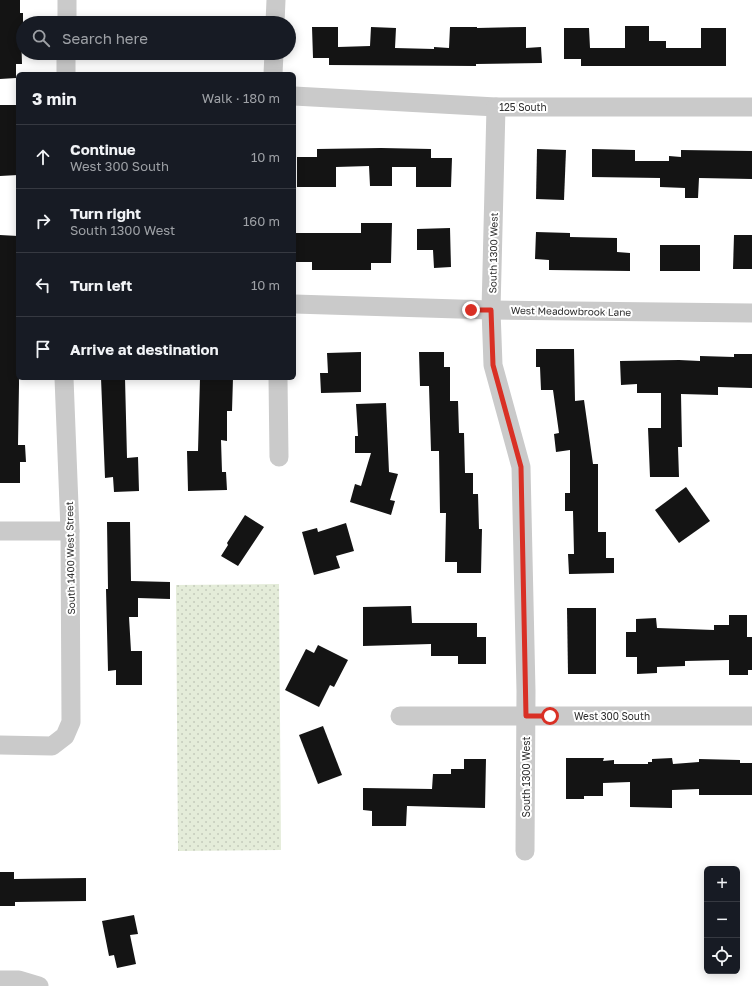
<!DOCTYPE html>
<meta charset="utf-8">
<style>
:root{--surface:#171b24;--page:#20242c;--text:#f1f3f6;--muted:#9ea1a6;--line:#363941}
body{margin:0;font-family:"Golos Text",sans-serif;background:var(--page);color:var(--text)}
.controls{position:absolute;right:12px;bottom:12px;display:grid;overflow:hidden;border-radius:6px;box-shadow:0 2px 10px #0003}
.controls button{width:36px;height:36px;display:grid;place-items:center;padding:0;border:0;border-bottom:1px solid var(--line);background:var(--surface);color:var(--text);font:20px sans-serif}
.stop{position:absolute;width:12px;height:12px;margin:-9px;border:3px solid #d93025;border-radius:50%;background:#fff}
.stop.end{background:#d93025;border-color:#fff;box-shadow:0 1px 4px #0008}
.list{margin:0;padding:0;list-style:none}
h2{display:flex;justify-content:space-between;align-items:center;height:52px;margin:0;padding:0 16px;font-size:17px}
h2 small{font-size:13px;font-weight:400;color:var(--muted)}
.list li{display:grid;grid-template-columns:26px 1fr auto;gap:12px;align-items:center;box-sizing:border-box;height:64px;padding:0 16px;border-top:1px solid var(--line)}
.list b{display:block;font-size:15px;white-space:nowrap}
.list p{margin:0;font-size:13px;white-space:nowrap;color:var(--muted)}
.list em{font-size:13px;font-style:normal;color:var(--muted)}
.icon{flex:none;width:22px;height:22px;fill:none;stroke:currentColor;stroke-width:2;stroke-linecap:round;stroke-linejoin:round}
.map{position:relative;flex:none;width:752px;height:986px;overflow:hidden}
.search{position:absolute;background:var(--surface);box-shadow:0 2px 10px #0003;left:16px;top:16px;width:280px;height:44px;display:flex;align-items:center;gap:10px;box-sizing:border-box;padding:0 14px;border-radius:22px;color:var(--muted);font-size:15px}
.panel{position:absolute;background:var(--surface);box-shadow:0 2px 10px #0003;left:16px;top:72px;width:280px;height:308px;border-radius:6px}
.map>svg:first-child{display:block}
</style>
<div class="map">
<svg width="752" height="986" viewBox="0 0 752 986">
<defs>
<pattern id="grass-dots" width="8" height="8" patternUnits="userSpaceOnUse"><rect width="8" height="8" fill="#e4ecd9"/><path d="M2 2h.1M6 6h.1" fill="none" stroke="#c4cbbb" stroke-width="1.8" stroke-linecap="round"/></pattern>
</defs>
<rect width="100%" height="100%" fill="#fff"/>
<path fill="url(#grass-dots)" d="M279,584l2,266 -103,1 -2,-266z"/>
<g fill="#141414">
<path d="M0,0h20v13h3v17h-2l1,34h-6v14l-16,1z"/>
<path d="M625,26h24v15h17v7h35v-20h25v38h-145v-7h-17v-31h25l1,20h35z"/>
<path d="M312,27h26v20l32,-1 1,-19 25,1 -1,20 39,1v-2l15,1 1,-21h27v1l49,-1v21l15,-1 1,16 -66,1v2l-147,-1v-7h-16z"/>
<path d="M0,105h18v70l-18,1z"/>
<path d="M381,148l50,1v9h21l-1,29h-35v-20h-24v19h-22l-1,-20 -33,1v20h-39v-30h20v-8z"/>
<path d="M537,149l29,1 -2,50 -28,-1z"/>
<path d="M592,149l43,1v11h34v-5l12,1v-7l71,1v28l-53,-1 -1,20h-13v-10l-25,-1v-9l-68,-1z"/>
<path d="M361,223h31l-1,40h-20v7h-59v-8h-18v-29h67z"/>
<path d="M450,228l1,39 -17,1 -1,-18h-16v-21z"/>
<path d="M536,232l34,1v4l47,1v14l13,1v18l-81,-1v-10l-14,-1z"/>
<path d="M0,235l18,1 1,148 -1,61h7l1,17h-6v21h-20z"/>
<path d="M734,235h18v34h-19z"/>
<rect x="660" y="245" width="40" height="26"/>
<path d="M536,349h38l1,52 9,-1 9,64h5v68h8v26h8v15l-45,1 -1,-20h6l-1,-43h-8v-18h5v-43l-14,2 -2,-18 5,-1 -6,-43h-12l-1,-23h-4z"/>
<path d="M361,352v40l-40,1 -1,-20h8l-1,-20z"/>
<path d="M419,352h25v15h6v34h8l1,32h5l1,40h8v21h5l1,35h3l-1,44h-24v-11h-12l1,-49h-6l-1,-62h-8l-2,-65h-9z"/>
<path d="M734,354h18v34l-34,-1v8l-37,-1 1,53h-4l1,30h-29l-2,-49h13v-35h-24v-9l-16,1 -1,-24 59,-1 21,1v-5l34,1z"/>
<path d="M101,378h24l2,80 11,-1 1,34 -25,1 -1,-15 -8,1z"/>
<path d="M200,378h33l-1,33h-5v30l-6,-1 1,32h4l1,18 -39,1 -1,-40h11z"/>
<path d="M386,403l3,69 9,2 -8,26 5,1 -4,14 -41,-13 5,-18 6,2 10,-33h-16v-17h3l-2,-32z"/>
<path d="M686,487l24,34 -31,22 -24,-33z"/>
<path d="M245,515l19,12 -26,39 -17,-10 7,-11 -1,-2z"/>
<path d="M107,522h23l1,59 39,1v17l-32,-1v19h-9l2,34h11v34h-26v-15l-8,1 -2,-82h2z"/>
<path d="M346,523l8,28 -18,5 4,12 -26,7 -12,-43 15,-4 1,4z"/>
<path d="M411,606l1,17h65v14h9v27h-28v-8h-27v-12l-68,2v-39z"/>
<path d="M567,608h29v66h-28z"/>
<path d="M729,615h18v22h5v33h-4v5h-19v-15l-44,1v5l-28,1v6l-20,1v-17h-11v-25h10v-13l20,-1 1,10 57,2v-5h15z"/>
<path d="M318,645l30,15 -14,27 -4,-2 -11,22 -34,-17 21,-41 8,4z"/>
<path d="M323,726l19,49 -24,9 -19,-49z"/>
<path d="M566,758h38l-1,3 11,-1v4h34v-2h4v-3l20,-1 1,6 26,-2v-3l41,1v3h12v32h-53v-6l-27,1v18l-42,-1v-25l-27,1v13h-19v3h-18z"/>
<path d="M464,759h22l-1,49 -78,-2 -1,20h-34v-15l-9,-1v-22l69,1 1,-15h18v-5h13z"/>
<path d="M0,872h14v7l72,-1v23l-71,1v4h-15z"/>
<path d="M134,915l4,19 -8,1 6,29 -19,4 -3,-13 -5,1 -7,-35z"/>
</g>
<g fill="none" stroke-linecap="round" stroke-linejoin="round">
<g stroke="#cacaca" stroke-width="19">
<path d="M67,23v-23"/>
<path d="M275,23l1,-23"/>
<path d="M66,74v-21"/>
<path d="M273,74l1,-21"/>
<path d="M294,96l202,11h256"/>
<path d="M496,107l-5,203 2,55 28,102 5,224 -1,160"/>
<path d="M294,304l197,6 261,3"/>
<path d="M278,378l1,79"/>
<path d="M0,531h70"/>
<path d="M400,716h352"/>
<path d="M0,745l52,1 13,-10 6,-14 -1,-191 -6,-153"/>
<path d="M0,980h19l20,6"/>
</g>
</g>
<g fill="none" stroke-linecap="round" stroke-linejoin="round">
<path stroke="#d93025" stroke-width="5" d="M471,310h20l2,55 28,102 5,249h24"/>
</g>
<g text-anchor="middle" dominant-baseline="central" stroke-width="4" stroke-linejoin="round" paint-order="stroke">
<g font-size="10" fill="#2d2d2d" stroke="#fff">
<text x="523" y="107">125 South</text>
<text transform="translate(493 253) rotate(-89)">South 1300 West</text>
<text transform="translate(571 311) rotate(1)">West Meadowbrook Lane</text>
<text transform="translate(70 558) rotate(-91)">South 1400 West Street</text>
<text x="612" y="716">West 300 South</text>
<text transform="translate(526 777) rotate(-90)">South 1300 West</text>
</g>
</g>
</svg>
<div class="controls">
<button>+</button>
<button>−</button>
<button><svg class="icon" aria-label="locate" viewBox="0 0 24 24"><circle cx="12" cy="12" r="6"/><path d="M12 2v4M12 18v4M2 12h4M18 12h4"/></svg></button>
</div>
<div class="stop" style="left:550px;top:716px"></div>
<div class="stop end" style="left:471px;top:310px"></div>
<div class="search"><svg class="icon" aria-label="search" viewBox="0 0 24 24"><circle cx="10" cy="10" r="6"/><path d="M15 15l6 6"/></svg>Search here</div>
<section class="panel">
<h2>3 min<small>Walk · 180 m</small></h2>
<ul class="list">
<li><svg class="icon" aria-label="ahead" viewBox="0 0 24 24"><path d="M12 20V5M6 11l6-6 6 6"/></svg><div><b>Continue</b><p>West 300 South</p></div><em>10 m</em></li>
<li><svg class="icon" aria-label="right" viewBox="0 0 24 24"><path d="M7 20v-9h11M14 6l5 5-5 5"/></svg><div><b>Turn right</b><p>South 1300 West</p></div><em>160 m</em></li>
<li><svg class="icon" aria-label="left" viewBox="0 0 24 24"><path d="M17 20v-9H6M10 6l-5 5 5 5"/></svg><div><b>Turn left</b></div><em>10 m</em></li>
<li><svg class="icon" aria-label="arrive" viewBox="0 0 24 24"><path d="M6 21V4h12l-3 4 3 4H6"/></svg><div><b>Arrive at destination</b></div></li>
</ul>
</section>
</div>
